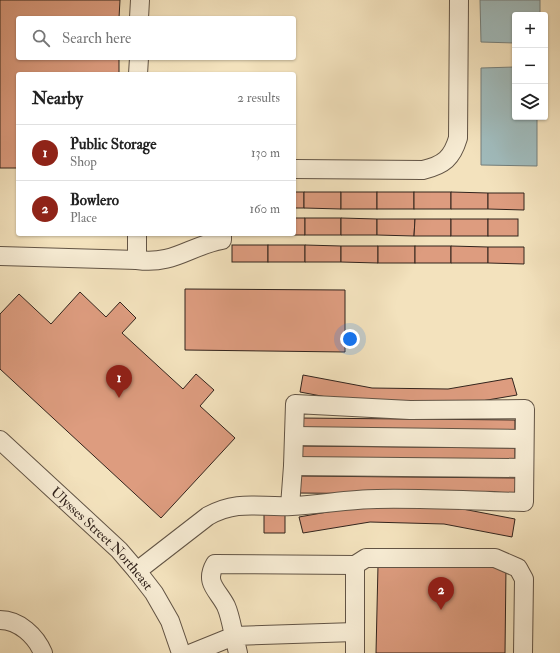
<!DOCTYPE html>
<meta charset="utf-8">
<style>
:root{--surface:#fff;--page:#f6f6f6;--text:#222;--muted:#767676;--line:#e0e0e0;--accent:#8f2418}
body{margin:0;font-family:"IM FELL Double Pica",serif;background:var(--page);color:var(--text)}
.controls{position:absolute;right:12px;top:12px;display:grid;overflow:hidden;border-radius:4px;box-shadow:0 1px 3px #0004}
.controls button{width:36px;height:36px;display:grid;place-items:center;padding:0;border:0;border-bottom:1px solid var(--line);background:var(--surface);color:var(--text);font:20px sans-serif}
.you{position:absolute;left:350px;top:339px;width:14px;height:14px;margin:-10px;border:3px solid #fff;border-radius:50%;background:#1a73e8;box-shadow:0 0 0 6px #1a73e833}
.badge{display:grid;place-items:center;width:26px;height:26px;border-radius:50%;background:var(--accent);color:#fff;font-size:13px;font-weight:700}
.pin{position:absolute;translate:-50% -33px;filter:drop-shadow(0 1px 2px #0008)}
.pin::after{content:'';position:absolute;top:21px;width:14px;height:12px;background:inherit;clip-path:polygon(0 0,100% 0,50% 100%)}
.list{margin:0;padding:0;list-style:none}
h2{display:flex;justify-content:space-between;align-items:center;height:52px;margin:0;padding:0 16px;font-size:17px}
h2 small{font-size:13px;font-weight:400;color:var(--muted)}
.list li{display:grid;grid-template-columns:26px 1fr auto;gap:12px;align-items:center;box-sizing:border-box;height:56px;padding:0 16px;border-top:1px solid var(--line)}
.list b{display:block;font-size:15px;white-space:nowrap}
.list p{margin:0;font-size:13px;white-space:nowrap;color:var(--muted)}
.list em{font-size:13px;font-style:normal;color:var(--muted)}
.icon{flex:none;width:22px;height:22px;fill:none;stroke:currentColor;stroke-width:2;stroke-linecap:round;stroke-linejoin:round}
.map{position:relative;flex:none;width:560px;height:653px;overflow:hidden}
.search{position:absolute;background:var(--surface);box-shadow:0 1px 3px #0004;left:16px;top:16px;width:280px;height:44px;display:flex;align-items:center;gap:10px;box-sizing:border-box;padding:0 14px;border-radius:4px;color:var(--muted);font-size:15px}
.panel{position:absolute;background:var(--surface);box-shadow:0 1px 3px #0004;left:16px;top:72px;width:280px;height:164px;border-radius:4px}
.map>svg:first-child{display:block}
</style>
<div class="map">
<svg width="560" height="653" viewBox="0 0 560 653">
<rect width="100%" height="100%" fill="#f3e2bd"/>
<filter id="stains"><feTurbulence type="fractalNoise" baseFrequency=".005" numOctaves="4"/><feColorMatrix values="0 0 0 0 .2 0 0 0 0 .09 0 0 0 0 .02 0 0 0 .5 -.17"/></filter>
<radialGradient id="worn" r=".72"><stop offset=".6" stop-color="#630" stop-opacity="0"/><stop offset="1" stop-color="#630" stop-opacity=".3"/></radialGradient>
<g fill="#a0bbbc" stroke="#747f7c">
<path d="M480,0h60v15h-25v28l-34,-1z"/>
<path d="M515,67v50h22v49l-56,-1v-97z"/>
</g>
<g fill="#dd9c7f" stroke="#32241d">
<path d="M0,0h120l-1,18h-101v40h101v15l7,1h-108v94h-18z"/>
<rect x="294" y="192" width="10" height="16"/>
<path d="M304,192h37v17l-37,-1z"/>
<rect x="341" y="192" width="36" height="17"/>
<rect x="377" y="192" width="37" height="17"/>
<rect x="414" y="192" width="37" height="17"/>
<path d="M451,192l37,1v16h-37z"/>
<path d="M488,193h36v17l-36,-1z"/>
<path d="M294,218h11v17h-37l26,-1z"/>
<rect x="305" y="218" width="36" height="17"/>
<path d="M341,218l36,1v16h-36z"/>
<path d="M377,219h38l-1,17 -37,-1z"/>
<path d="M415,219h36v17h-37z"/>
<rect x="451" y="219" width="37" height="17"/>
<rect x="488" y="219" width="30" height="17"/>
<rect x="232" y="245" width="36" height="17"/>
<rect x="268" y="245" width="37" height="17"/>
<path d="M305,245l36,1v16h-36z"/>
<path d="M341,246h37v17l-37,-1z"/>
<rect x="378" y="246" width="37" height="17"/>
<rect x="415" y="246" width="36" height="17"/>
<path d="M451,246l37,1v16h-37z"/>
<path d="M488,247h36v17l-36,-1z"/>
<path d="M185,289l160,1v62l-160,-2z"/>
<path d="M80,292l26,25 14,-15 16,16 -14,15 61,56 13,-15 18,16 -14,16 35,32 -74,80 -161,-149v-55l19,-20 32,30z"/>
<path d="M303,375l69,13 76,1 64,-11 5,17 -71,12 -77,-2 -69,-13z"/>
<path d="M299,418l216,2v16l-216,-2z"/>
<path d="M298,446l217,2v17l-217,-3z"/>
<path d="M298,476l218,2 -1,17 -217,-2z"/>
<path d="M367,505l80,1 68,13 -3,18 -68,-13 -74,-2 -67,11 -4,-16z"/>
<path d="M264,514l21,1v18h-21z"/>
<path d="M378,565l128,1 -1,87h-129z"/>
</g>
<g fill="none" stroke-linecap="round" stroke-linejoin="round">
<g stroke="#625445" stroke-width="20">
<g id="minor">
<path d="M139,18l1,-18"/>
<path d="M138,74l1,-16"/>
<path d="M294,169l129,1c21,-5 29,-12 35,-32l1,-138"/>
<path d="M0,256l137,4v-26"/>
<path d="M137,260c37,5 52,-14 85,-20v-6"/>
<path d="M294,436l230,3"/>
<path id="s1" d="M0,440l119,110 18,21 17,22 16,28 11,32"/>
<path d="M293,466l231,2"/>
<path d="M355,565v88"/>
<path d="M137,571l71,-55c31,-17 52,-8 84,-10 28,-1 56,-7 85,-7 49,-1 98,2 147,3l1,-93 -115,1 -115,-6 -2,62 -3,40"/>
<path d="M0,620c19,0 36,16 43,33"/>
<path d="M192,653l42,-17c-2,-9 -4,-21 -8,-30 -8,-16 -22,-23 -11,-42l140,1 11,-7h129l23,10 6,11 -1,74"/>
<path d="M238,653l-4,-17 121,-4"/>
</g>
</g>
<use href="#minor" stroke="#f7ecd4" stroke-width="18"/>
</g>
<g text-anchor="middle" dominant-baseline="central" stroke-width="3" stroke-linejoin="round" paint-order="stroke">
<g font-size="14" fill="#32241d" stroke="#f7ecd4">
<text stroke="none"><textPath href="#s1" startOffset="142">Ulysses Street Northeast</textPath></text>
</g>
</g>
<rect width="100%" height="100%" filter="url(#stains)"/>
<rect width="100%" height="100%" fill="url(#worn)"/>
</svg>
<div class="controls">
<button>+</button>
<button>−</button>
<button><svg class="icon" aria-label="layers" viewBox="0 0 24 24"><path d="M12 4l9 5-9 5-9-5zM3 14l9 5 9-5"/></svg></button>
</div>
<div class="you"></div>
<div class="pin badge" style="left:119px;top:398px">1</div>
<div class="pin badge" style="left:441px;top:610px">2</div>
<div class="search"><svg class="icon" aria-label="search" viewBox="0 0 24 24"><circle cx="10" cy="10" r="6"/><path d="M15 15l6 6"/></svg>Search here</div>
<section class="panel">
<h2>Nearby<small>2 results</small></h2>
<ul class="list">
<li><span class="badge">1</span><div><b>Public Storage</b><p>Shop</p></div><em>130 m</em></li>
<li><span class="badge">2</span><div><b>Bowlero</b><p>Place</p></div><em>160 m</em></li>
</ul>
</section>
</div>
